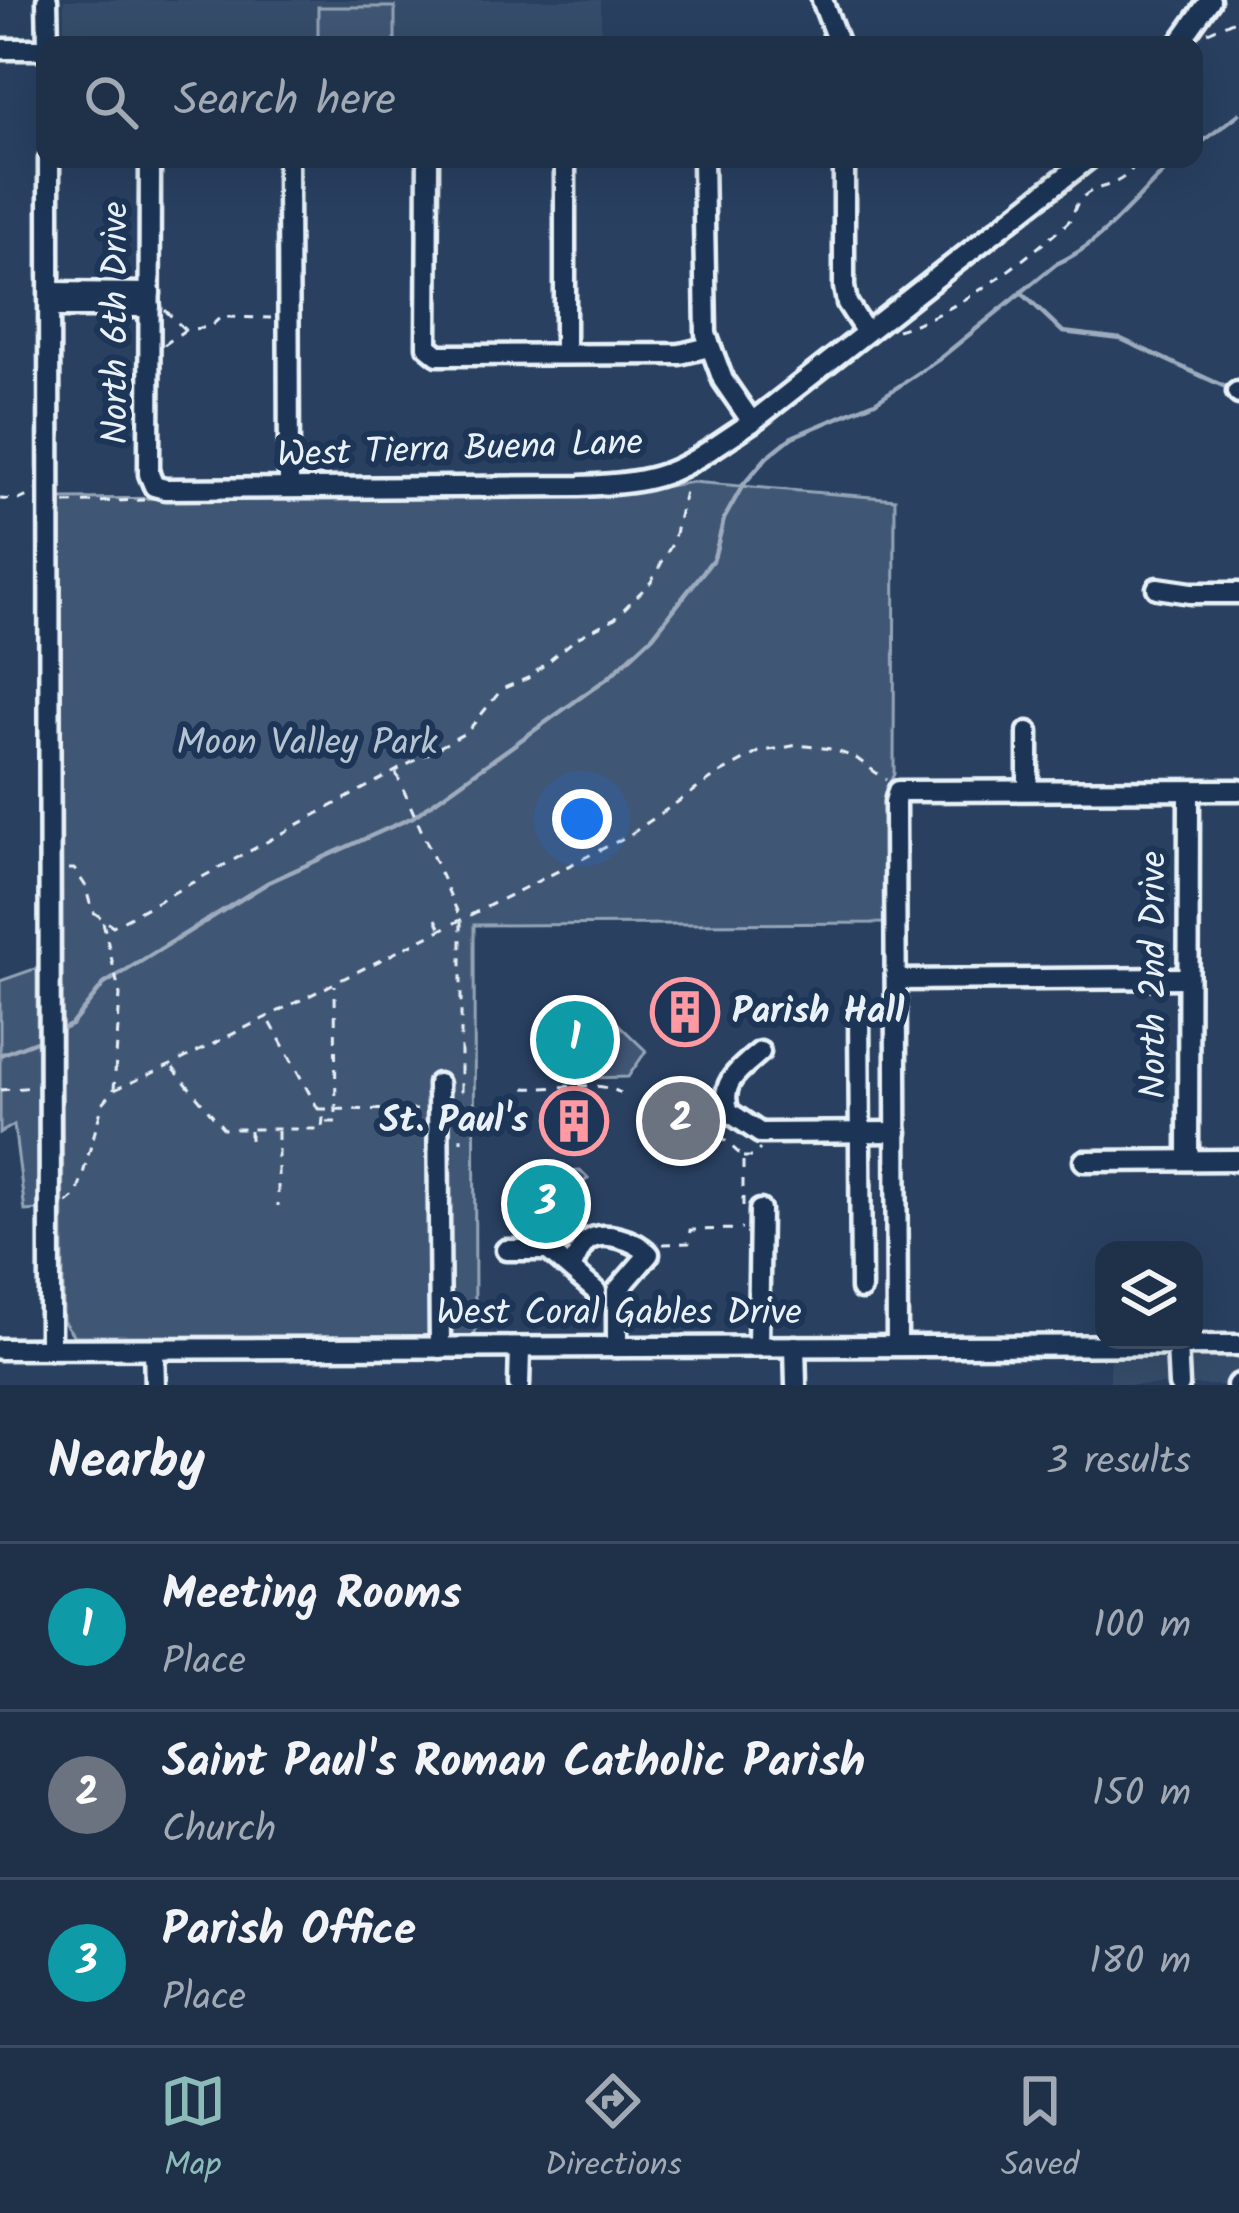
<!DOCTYPE html>
<style>
:root{--surface:#1f3049;--page:#273850;--text:#f1f3f6;--muted:#a1a9b4;--line:#3c4b61;--accent:#8bbbb9}
body{margin:0;font-family:Kalam,sans-serif;background:var(--page);color:var(--text)}
.controls{position:absolute;right:36px;bottom:36px;display:grid;overflow:hidden;border-radius:24px;box-shadow:0 12px 48px #0002}
.controls button{width:108px;height:108px;display:grid;place-items:center;padding:0;border:0;border-bottom:3px solid var(--line);background:var(--surface);color:var(--text);font:60px sans-serif}
.you{position:absolute;left:582px;top:819px;width:42px;height:42px;margin:-30px;border:9px solid #fff;border-radius:50%;background:#1a73e8;box-shadow:0 0 0 18px #1a73e833}
.badge{display:grid;place-items:center;width:78px;height:78px;border-radius:50%;background:var(--accent);color:#fff;font-size:39px;font-weight:700}
.pin{position:absolute;translate:-50% -50%;border:6px solid #fff;box-shadow:0 3px 12px #0006}
.list{margin:0;padding:0;list-style:none}
h2{display:flex;justify-content:space-between;align-items:center;height:156px;margin:0;padding:0 48px;font-size:51px}
h2 small{font-size:39px;font-weight:400;color:var(--muted)}
.list li{display:grid;grid-template-columns:78px 1fr auto;gap:36px;align-items:center;box-sizing:border-box;height:168px;padding:0 48px;border-top:3px solid var(--line)}
.list b{display:block;font-size:45px;white-space:nowrap}
.list p{margin:0;font-size:39px;white-space:nowrap;color:var(--muted)}
.list em{font-size:39px;font-style:normal;color:var(--muted)}
.icon{flex:none;width:66px;height:66px;fill:none;stroke:currentColor;stroke-width:2;stroke-linecap:round;stroke-linejoin:round}
.map{position:relative;flex:none;width:1239px;height:1385px;overflow:hidden}
.search{position:absolute;background:var(--surface);box-shadow:0 12px 48px #0002;left:36px;right:36px;top:36px;height:132px;display:flex;align-items:center;gap:30px;box-sizing:border-box;padding:0 42px;border-radius:24px;color:var(--muted);font-size:45px}
.sheet{height:660px;background:var(--surface)}
nav{display:flex;justify-content:space-around;align-items:center;box-sizing:border-box;height:168px;border-top:3px solid var(--line);background:var(--surface);font-size:33px;color:var(--muted)}
nav a{display:grid;justify-items:center;gap:6px}
nav .on{color:var(--accent)}
.map>svg:first-child{display:block}
</style>
<div class="map">
<svg width="1239" height="1385" viewBox="0 0 1239 1385">
<rect width="100%" height="100%" fill="#294061"/>
<filter id="ink" filterUnits="userSpaceOnUse"><feTurbulence type="fractalNoise" baseFrequency=".00833" numOctaves="2"/><feDisplacementMap in="SourceGraphic" scale="24" xChannelSelector="R" yChannelSelector="G"/><feConvolveMatrix kernelMatrix="1 2 1 2 8 2 1 2 1" color-interpolation-filters="sRGB"/></filter>
<g filter="url(#ink)">
<g fill="#364d6b">
<rect x="64" y="0" width="537" height="45"/>
<path d="M1239,1357v28h-129v-27z"/>
</g>
<g fill="#415774" stroke="#94a4b6" stroke-width="3">
<rect x="318" y="7" width="77" height="38"/>
<path d="M692,482l203,17 -1,275 -8,17 1,132 -413,2 1,411h-401l-11,-15 -2,-822 552,-4z"/>
<path d="M37,968l1,242 -13,1 -11,-86 -14,8v-152z"/>
<path d="M613,1019l33,32 -18,26 -40,1 -1,-31z"/>
<path d="M546,1162h10l1,5h9l1,4 13,-1 8,8 -24,24 -18,-18z"/>
</g>
<g fill="none" stroke-linecap="round" stroke-linejoin="round">
<g stroke="#9dabbd" stroke-width="4.5">
<path d="M1194,148l45,-34"/>
<path d="M1021,292l42,40 58,7 111,51"/>
<path d="M54,1033l17,-8 33,-41 165,-102 144,-65 196,-140 44,-41 61,-78 10,-39 19,-34 24,-28 25,-20 83,-35 63,-42 118,-96c49,-21 82,-71 122,-105"/>
<path d="M0,1055l44,-17"/>
</g>
<g stroke="#e8f1f8" stroke-width="27">
<g id="minor">
<path d="M47,0l1,45"/>
<path d="M822,0l17,45"/>
<path d="M1178,45l32,-45"/>
<path d="M0,49h45"/>
<path d="M49,159l1,1190"/>
<path d="M150,159l-1,315 5,12 11,3 415,-3c90,-3 100,-16 172,-64l336,-263"/>
<path d="M288,159l1,329"/>
<path d="M428,159l-1,187 11,9 242,-1 29,-7"/>
<path d="M565,159v195"/>
<path d="M703,159l3,175 17,46 29,42"/>
<path d="M844,159v128l3,16 18,28"/>
<path d="M50,292l100,1"/>
<path d="M50,307h100"/>
<path d="M1237,392l2,2"/>
<path d="M1157,588l34,5h48"/>
<path d="M1028,790v-58"/>
<path d="M897,980l291,-2"/>
<path d="M859,1011l2,278"/>
<path d="M760,1052c-20,17 -42,31 -31,60l31,21 137,-1"/>
<path d="M438,1084l2,264"/>
<path d="M1188,1160l1,-369"/>
<path d="M1084,1161l155,-1"/>
<path d="M506,1250h42l48,41"/>
<path d="M571,1268c4,-7 9,-20 15,-26 17,-14 50,-1 63,12l-32,37v56"/>
<path d="M897,1345l-2,-543 3,-11 341,-1"/>
<path d="M1177,1345l2,40"/>
<path d="M758,1346l2,-136"/>
<path d="M795,1346l1,39"/>
<path d="M0,1349l1239,-4"/>
<path d="M154,1349l1,36"/>
<path d="M519,1385l1,-36"/>
<path d="M1237,1385l2,-1"/>
</g>
</g>
<g stroke="#e8f1f8" stroke-width="3" stroke-dasharray="9 9" stroke-linecap="butt">
<path d="M1208,32l31,-14"/>
<path d="M165,310l19,19"/>
<path d="M897,330c61,-18 120,-64 168,-105 9,-7 8,-16 14,-24 17,-21 40,-7 60,-42"/>
<path d="M164,345l21,-15 25,-3 11,-10 50,1"/>
<path d="M0,499l19,1 11,-5"/>
<path d="M65,503l79,-3"/>
<path d="M396,773l65,147v222"/>
<path d="M68,869h6l11,16 7,26 21,15 354,-194 35,-43 26,-11 49,-40 38,-20 36,-36 22,-40 14,-59"/>
<path d="M436,919l5,10"/>
<path d="M103,922l17,73 -6,95"/>
<path d="M173,1068l51,61h98l1,-11 -55,-100"/>
<path d="M525,1088c28,2 73,-9 95,5"/>
<path d="M0,1090l34,-3"/>
<path d="M318,1109l106,1"/>
<path d="M693,1111l50,46v56"/>
<path d="M327,1122h9l-1,-137"/>
<path d="M250,1131v11"/>
<path d="M278,1131v75"/>
<path d="M743,1157h10l7,-8"/>
<path d="M67,1203l10,-8 26,-92 11,-13 57,-25 457,-229 92,-63 39,-21 39,-7 33,4 25,9 30,22"/>
<path d="M663,1244l26,-1 1,-13 52,-1"/>
</g>
<use href="#minor" stroke="#1d3557" stroke-width="18"/>
</g>
</g>
<defs>
<g id="building-ring" transform="scale(3.45)"><circle r="9.5" fill="#1d3557" stroke="#ff9aa2" stroke-width="1.5"/><path d="M-4-6H4V6H1V3H-1V6H-4ZM-2.5-4.3h1.7v1.8h-1.7ZM.8-4.3h1.7v1.8H.8ZM-2.5-1h1.7V.8h-1.7ZM.8-1h1.7V.8H.8Z" fill="#ff9aa2"/></g>
</defs>
<g fill-rule="evenodd">
<use href="#building-ring" x="685" y="1012"/>
<use href="#building-ring" x="574" y="1121"/>
</g>
<g text-anchor="middle" dominant-baseline="central" stroke-width="12" stroke-linejoin="round" paint-order="stroke">
<g font-size="36" fill="#e8f1f8" stroke="#1d3557">
<text transform="translate(117 323) rotate(-90)">North 6th Drive</text>
<text transform="translate(460 450) rotate(-2)">West Tierra Buena Lane</text>
<text transform="translate(1155 975) rotate(-90)">North 2nd Drive</text>
<text x="619" y="1314">West Coral Gables Drive</text>
</g>
<g font-size="36" fill="#b6c3d0" stroke="#1d3557">
<text x="307" y="744">Moon Valley Park</text>
</g>
<g font-size="36" font-weight="bold" fill="#e8f1f8" stroke="#1d3557" text-anchor="start">
<text x="732" y="1012">Parish Hall</text>
<text x="528" y="1121" text-anchor="end">St. Paul's</text>
</g>
</g>
</svg>
<div class="controls">
<button><svg class="icon" aria-label="layers" viewBox="0 0 24 24"><path d="M12 4l9 5-9 5-9-5zM3 14l9 5 9-5"/></svg></button>
</div>
<div class="you"></div>
<div class="pin badge" style="left:575px;top:1040px;background:#0f9aa8">1</div>
<div class="pin badge" style="left:681px;top:1121px;background:#6b7280">2</div>
<div class="pin badge" style="left:546px;top:1204px;background:#0f9aa8">3</div>
<div class="search"><svg class="icon" aria-label="search" viewBox="0 0 24 24"><circle cx="10" cy="10" r="6"/><path d="M15 15l6 6"/></svg>Search here</div>
</div>
<section class="sheet">
<h2>Nearby<small>3 results</small></h2>
<ul class="list">
<li><span class="badge" style="background:#0f9aa8">1</span><div><b>Meeting Rooms</b><p>Place</p></div><em>100 m</em></li>
<li><span class="badge" style="background:#6b7280">2</span><div><b>Saint Paul's Roman Catholic Parish</b><p>Church</p></div><em>150 m</em></li>
<li><span class="badge" style="background:#0f9aa8">3</span><div><b>Parish Office</b><p>Place</p></div><em>180 m</em></li>
</ul>
</section>
<nav>
<a class="on"><svg class="icon" aria-label="map" viewBox="0 0 24 24"><path d="M3 6l6-2 6 2 6-2v14l-6 2-6-2-6 2zM9 4v14M15 6v14"/></svg>Map</a>
<a><svg class="icon" aria-label="directions" viewBox="0 0 24 24"><path d="M12 3l9 9-9 9-9-9zM9 14v-3h6M13 9l2 2-2 2"/></svg>Directions</a>
<a><svg class="icon" aria-label="saved" viewBox="0 0 24 24"><path d="M7 4h10v16l-5-4-5 4z"/></svg>Saved</a>
</nav>
